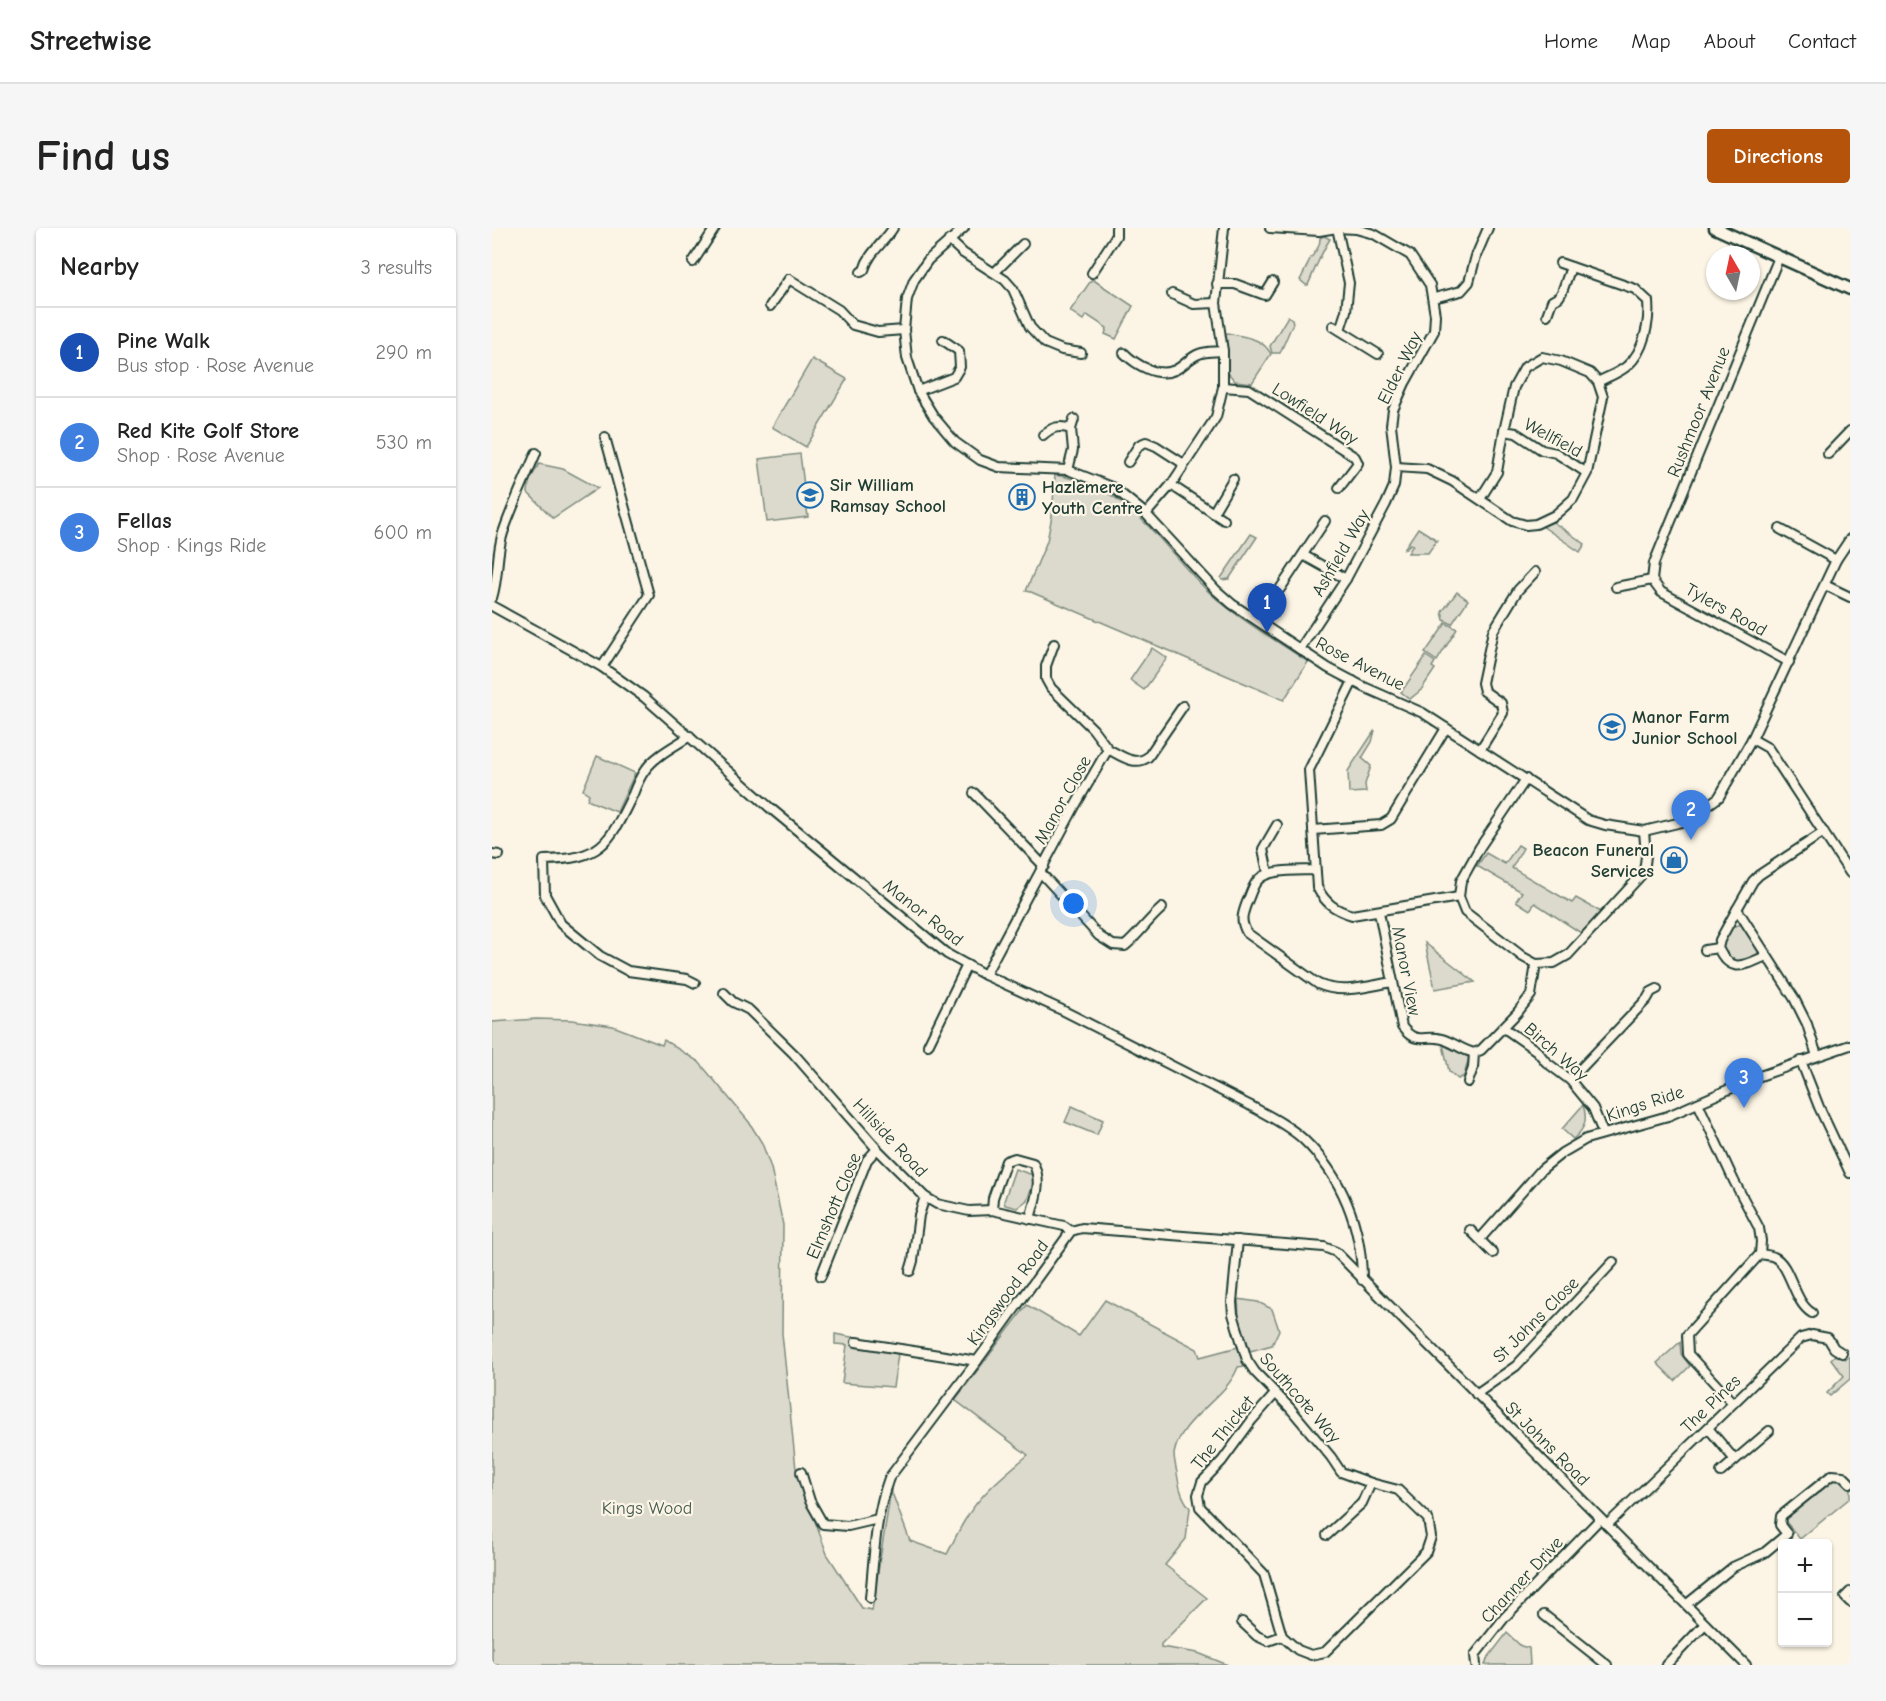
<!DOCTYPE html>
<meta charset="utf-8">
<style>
:root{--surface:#fff;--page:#f6f6f6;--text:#222;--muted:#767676;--line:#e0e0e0;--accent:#b45309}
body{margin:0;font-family:"Comic Neue",sans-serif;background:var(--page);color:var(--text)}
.controls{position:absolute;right:18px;bottom:18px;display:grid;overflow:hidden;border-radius:6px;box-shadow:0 2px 4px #0004}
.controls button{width:54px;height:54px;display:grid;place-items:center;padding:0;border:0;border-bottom:2px solid var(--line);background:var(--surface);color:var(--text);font:30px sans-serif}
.compass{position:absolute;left:1214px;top:18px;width:54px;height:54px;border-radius:50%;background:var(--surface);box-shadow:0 2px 4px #0004;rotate:351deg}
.you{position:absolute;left:582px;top:676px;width:21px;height:21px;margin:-15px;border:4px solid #fff;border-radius:50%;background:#1a73e8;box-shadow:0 0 0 9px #1a73e833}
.badge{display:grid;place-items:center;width:39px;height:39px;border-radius:50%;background:var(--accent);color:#fff;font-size:20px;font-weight:700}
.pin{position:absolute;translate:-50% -50px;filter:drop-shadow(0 2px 3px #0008)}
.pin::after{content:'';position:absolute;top:32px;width:21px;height:18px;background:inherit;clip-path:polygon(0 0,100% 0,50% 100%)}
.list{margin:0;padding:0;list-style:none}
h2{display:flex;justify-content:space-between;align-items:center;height:78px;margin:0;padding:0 24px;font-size:26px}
h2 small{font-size:20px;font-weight:400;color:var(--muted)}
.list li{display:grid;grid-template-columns:39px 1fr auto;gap:18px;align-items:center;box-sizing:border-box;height:90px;padding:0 24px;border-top:2px solid var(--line)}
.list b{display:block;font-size:22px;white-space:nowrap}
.list p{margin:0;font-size:20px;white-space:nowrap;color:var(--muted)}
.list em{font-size:20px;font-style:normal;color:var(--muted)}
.map{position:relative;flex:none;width:1358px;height:1437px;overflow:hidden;border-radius:6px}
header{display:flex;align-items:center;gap:36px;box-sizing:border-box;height:84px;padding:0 30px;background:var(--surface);border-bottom:2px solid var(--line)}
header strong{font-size:28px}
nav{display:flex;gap:33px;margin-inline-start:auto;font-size:21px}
.intro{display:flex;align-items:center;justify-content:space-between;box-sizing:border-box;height:144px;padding:0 36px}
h1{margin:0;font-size:42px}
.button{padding:15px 27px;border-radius:6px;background:var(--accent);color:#fff;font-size:21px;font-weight:700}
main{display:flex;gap:36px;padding:0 36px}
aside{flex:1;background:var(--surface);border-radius:6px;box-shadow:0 2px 4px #0004}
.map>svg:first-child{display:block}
</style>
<header>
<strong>Streetwise</strong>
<nav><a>Home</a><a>Map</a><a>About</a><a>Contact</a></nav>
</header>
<div class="intro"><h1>Find us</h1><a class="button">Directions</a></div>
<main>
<aside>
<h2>Nearby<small>3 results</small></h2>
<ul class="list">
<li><span class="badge" style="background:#1a4fb4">1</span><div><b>Pine Walk</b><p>Bus stop · Rose Avenue</p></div><em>290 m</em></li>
<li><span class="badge" style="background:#3f7fe0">2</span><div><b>Red Kite Golf Store</b><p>Shop · Rose Avenue</p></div><em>530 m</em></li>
<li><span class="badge" style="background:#3f7fe0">3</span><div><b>Fellas</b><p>Shop · Kings Ride</p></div><em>600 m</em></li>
</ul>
</aside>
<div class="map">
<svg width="1358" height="1437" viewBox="0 0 1358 1437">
<rect width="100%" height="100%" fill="#fcf5e5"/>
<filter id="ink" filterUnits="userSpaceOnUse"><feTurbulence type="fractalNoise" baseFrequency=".0167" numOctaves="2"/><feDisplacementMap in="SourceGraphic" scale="12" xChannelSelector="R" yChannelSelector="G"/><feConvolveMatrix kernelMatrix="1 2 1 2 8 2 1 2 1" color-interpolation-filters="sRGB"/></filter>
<g filter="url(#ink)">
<g fill="#dcdacc" stroke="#7e8c80" stroke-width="1.5">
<path d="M832,8l6,3c-9,14 -15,30 -22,46h-2l-6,-5c4,-7 6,-12 9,-19 5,-9 11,-12 11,-23z"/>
<path d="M600,51l41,27 -17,33 -11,-5 2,-6 -20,-13 -4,5 -13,-9z"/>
<path d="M796,88l4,3 1,4 -13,30h-8l-2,-7z"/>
<path d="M735,105c17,4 35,4 44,21l-19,29 -17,-2 -7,-8v-18l-3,-20z"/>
<path d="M320,131l35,20 -41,68 -34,-20z"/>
<path d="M308,226l8,63 -41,5 -8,-63z"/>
<path d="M47,236l24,5 35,19 -45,30 -25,-25 1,-11z"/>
<path d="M563,247c79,12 103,70 156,119 29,26 65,46 97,68l-24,38 -253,-108 -5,-1 21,-50 5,-25z"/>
<path d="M1061,294l32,22 -5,8 -38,-26z"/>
<path d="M926,300l19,12 -9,13h-20l5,-8 -3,-1 -4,5h-2z"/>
<path d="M759,306l6,3 -28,42 -7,1 -1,-2z"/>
<path d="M965,364l11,8 -16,24 -8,-4 -2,-8z"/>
<path d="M954,395l11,6 -20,32 -12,-8z"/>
<path d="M660,420l15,10 -23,32 -14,-10z"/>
<path d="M934,428l9,6 -3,5 3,2 -14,21 -11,9 -9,-7z"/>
<path d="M883,502l-3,12 -10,16 9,8 -6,18 1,8 -17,1 -1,-22z"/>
<path d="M105,528l38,17 -18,39 -30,-12 2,-6 -6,-4z"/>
<path d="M1026,617l5,3 -11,20 60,35 4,-5 25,14 -20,21 -46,-30 -5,7 -14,-9 6,-9 -45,-26 9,-13 19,11z"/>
<path d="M1250,696l17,26 -3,7 -16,7 -7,-2 -10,-9 -1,-11 9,-15z"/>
<path d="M933,715l50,39 -40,7z"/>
<path d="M44,791l36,1 41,6 49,19 2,-5 35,22 50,60 13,21 9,25 12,57 -1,108 14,136 31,85 35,54 10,2 19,-120 19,51 37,13c6,-11 11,-23 18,-34 15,-26 40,-46 63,-65l-73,-55 72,-95 52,31 26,-36 92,49 3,8 38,-10 7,19 -7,1c-12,33 -57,49 -64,87 0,6 2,13 3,19 2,13 4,24 13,35l-4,31 -21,26 42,33 -46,46v3l37,6 30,12h-736v-643z"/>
<path d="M951,817l26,12 -5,19 -6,3 -9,-8z"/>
<path d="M1091,877c5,15 2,24 -10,34l-11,-10z"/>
<path d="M580,878l31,14 -6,15 -32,-13z"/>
<path d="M523,941l21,7 -9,24 -10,8 -12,-3 -1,-4z"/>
<path d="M746,1071l20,3 14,7 7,21 -7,15 -22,6 -11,-34z"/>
<path d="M343,1106l43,8 1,8 19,4 -5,33 -51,-4 5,-38 -12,-1z"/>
<path d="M1188,1114l1,12 9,12 -15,15 -18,-18z"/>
<path d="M1346,1127l8,4 4,-3v23l-20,17 -3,-3 17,-17 -13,-17 3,-3z"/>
<path d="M1347,1250l11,10v10l-50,41 -14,-17 -1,-3 49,-40z"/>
<path d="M1015,1405l14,13 8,2 1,17h-45l2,-6z"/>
</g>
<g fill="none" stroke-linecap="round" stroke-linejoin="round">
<g stroke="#1f3d34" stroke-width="12">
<g id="minor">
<path d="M472,0l-36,32 -14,20 -7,19 -3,31 3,28 11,33 16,26 21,25 25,18 19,7 69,3 46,18 32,26 70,76 16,14 96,64 36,19 59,26 165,107 17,5 39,6 42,-10 33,-24 33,-58 84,-179 14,-21"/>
<path d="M778,0l49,3 18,-3 19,1 18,5 36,21 20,30 5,30 -1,16 -29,52 -12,27 -2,15 5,42 -2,19 -8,18 -40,75 -46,70"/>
<path d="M845,0l12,55 -3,28 -6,19"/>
<path d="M457,12l14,13 42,27 8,9 17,38 15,16 17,7 19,3"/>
<path d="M201,34l22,-34"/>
<path d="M1068,35l75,26 13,12c2,21 -4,51 -21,65 -8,7 -20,11 -29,16"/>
<path d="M369,44l3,-2c5,-18 20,-27 29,-42"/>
<path d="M503,44l28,-28"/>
<path d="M600,45l24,-37v-8"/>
<path d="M725,56h18l30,11 8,-13"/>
<path d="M680,66l22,10 22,-1"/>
<path d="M942,70l27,-7 8,-9 7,-26 12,-28"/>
<path d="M278,78l19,-27 50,31 14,15 25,7 26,-2"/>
<path d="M1055,87l5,-14 7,-4 3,-5 9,-25"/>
<path d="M841,98l45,28"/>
<path d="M632,125c12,12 34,25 51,17 9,-4 15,-13 24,-16 7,-3 16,-2 24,-3"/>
<path d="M731,159l26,2 106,68 3,6 -19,25"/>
<path d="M426,163l36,-14 6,-10 -1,-16 -16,-11"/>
<path d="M579,201l3,-10"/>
<path d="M551,207c9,-8 16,-10 28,-6l2,21 -5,20"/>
<path d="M1336,226l22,-23"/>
<path d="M636,234l11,-17 7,-3 10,4 28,18"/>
<path d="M904,239l31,2 25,12 60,40 14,4 10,-1 19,-9 18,-16 14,-26 16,-76 -5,-15 -8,-9 -29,-12 -19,-4 -17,10 -11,20 -10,44 12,2 26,17 14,3 31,20"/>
<path d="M679,257l53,35"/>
<path d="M988,271l17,-27 7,-41"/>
<path d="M721,285l20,-34"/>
<path d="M654,286l25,-29 45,-68 7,-30v-36l-7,-48 8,-75"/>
<path d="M1288,301l56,31"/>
<path d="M811,327l43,24"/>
<path d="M1160,352l2,-17 15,-37 110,-269"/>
<path d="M1160,352l9,12 128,70"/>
<path d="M1333,357l25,12"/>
<path d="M1124,359l36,-7"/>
<path d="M788,361l45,-68"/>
<path d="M0,370c7,-22 4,-44 11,-65 9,-27 22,-54 33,-80"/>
<path d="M0,378l110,61 42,30 125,110 178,147 38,21 77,35 187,95c18,10 39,20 54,34 39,37 59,88 59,141"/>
<path d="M110,439l47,-72 -44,-158"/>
<path d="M861,453l-44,89 8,117c8,16 18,23 35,28l107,-18"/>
<path d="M198,508c-15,10 -34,19 -45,34 -5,7 -9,16 -12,24 -24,49 -30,65 -89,66l1,35 16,29 39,32 28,15 59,8 8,4"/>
<path d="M1260,511l16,9 82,125"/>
<path d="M616,521c12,6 27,18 40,8l35,-51"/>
<path d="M988,522l23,-37 -2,-10 -17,-12 -2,-8 11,-52 25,-41 17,-18"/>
<path d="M1034,551l-46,68 -19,34 -2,16 6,15 58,45 13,7 18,-1 14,-8 76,-83 2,-16 -2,-25"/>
<path d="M482,565l70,73"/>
<path d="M821,602l68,-5 10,-6 55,-91"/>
<path d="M0,626l7,1"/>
<path d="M823,642c-15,1 -48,-2 -58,11 -5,6 -7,15 -10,21 -5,13 -7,19 0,31l71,51c24,11 50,2 75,-2"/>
<path d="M549,645l58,63 14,9 12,1c14,-12 23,-26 37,-38"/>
<path d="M776,645l-5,-24 14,-24"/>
<path d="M1245,681l-17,31 -2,8c13,27 27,17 48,8"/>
<path d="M887,684l23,115c15,19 21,7 40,12 11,3 19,11 32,14"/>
<path d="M1213,722l13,-2"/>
<path d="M493,747l90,-169 33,-57 -15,-20 -42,-41 -5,-9v-13l8,-22"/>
<path d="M232,765l9,9 16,8 45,44 83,95 48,48 12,7 32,7 23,-1 72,16 7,5"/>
<path d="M1012,800l33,23 9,11 24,18 23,28 10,25"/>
<path d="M436,817l39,-80"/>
<path d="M1325,828l-10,-32 -13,-26 -57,-89 16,-28 6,-6 65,-43"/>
<path d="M1309,833l18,46 31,66"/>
<path d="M1078,852l77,-81 4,-7 6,-3"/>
<path d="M976,854l5,-14 1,-15 7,-3 36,-37 14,-18 5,-31"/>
<path d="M1206,875l36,78 25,47 2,13 -1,13 -73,81 1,19 45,49"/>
<path d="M500,982l1,-12 13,-37 9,-3 18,5c10,19 2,36 -3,56"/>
<path d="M978,1002l23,23"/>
<path d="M988,1011l62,-70 20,-16 24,-14 82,-23 89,-39 93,-32"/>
<path d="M746,1012l-6,62 1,12 14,46 8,12 35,36 41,49 10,15 30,11 27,7 30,29 3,18 -5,15 -101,100 -14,3 -13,-5 -16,-14 -18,-62 -64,-67 -2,-12 4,-13 20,-21 30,-41 23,-26"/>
<path d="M1268,1026c4,1 10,1 14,3 17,8 19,45 38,56"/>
<path d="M418,1043l3,-10 6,-46 6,-18"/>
<path d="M329,1048l46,-116 10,-11"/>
<path d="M364,1114l121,19"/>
<path d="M984,1166l40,-28 97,-104"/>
<path d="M1216,1200l27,32"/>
<path d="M309,1244l9,29 13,23 25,2 30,-7"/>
<path d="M1229,1244l48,-41"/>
<path d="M1115,1297l194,-187 11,-3 16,3 6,10 8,5"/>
<path d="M835,1307l35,-32 9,-20"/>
<path d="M1358,1364l-5,5 5,5"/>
<path d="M378,1370c4,-40 5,-82 19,-120l88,-117 94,-130 11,-3 242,19 12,5 410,413"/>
<path d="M1195,1376l46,-37 31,-14 23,-19 -7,-9 1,-9 51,-41 11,1 7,7"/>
<path d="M1052,1387l63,50"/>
<path d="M750,1394l15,14 11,5 14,-5"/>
<path d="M984,1437l-1,-10 30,-38 95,-98"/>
<path d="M1174,1437l39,-41"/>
</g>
</g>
<g stroke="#1f3d34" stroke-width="15">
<path id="secondary" d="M1223,0l135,61"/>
</g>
<use href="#minor" stroke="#fcf5e5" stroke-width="8"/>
<use href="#secondary" stroke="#fcf5e5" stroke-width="10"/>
</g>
</g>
<defs>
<g id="school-ring" transform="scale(1.35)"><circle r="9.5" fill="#fcf5e5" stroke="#1f6fb2" stroke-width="1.5"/><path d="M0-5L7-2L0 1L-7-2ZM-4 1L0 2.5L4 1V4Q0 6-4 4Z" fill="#1f6fb2"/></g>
<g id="building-ring" transform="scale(1.35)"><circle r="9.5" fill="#fcf5e5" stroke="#1f6fb2" stroke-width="1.5"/><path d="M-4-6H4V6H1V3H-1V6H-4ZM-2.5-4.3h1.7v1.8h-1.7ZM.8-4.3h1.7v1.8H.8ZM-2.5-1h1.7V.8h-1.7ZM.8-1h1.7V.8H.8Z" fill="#1f6fb2"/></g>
<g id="shop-ring" transform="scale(1.35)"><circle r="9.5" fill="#fcf5e5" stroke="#1f6fb2" stroke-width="1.5"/><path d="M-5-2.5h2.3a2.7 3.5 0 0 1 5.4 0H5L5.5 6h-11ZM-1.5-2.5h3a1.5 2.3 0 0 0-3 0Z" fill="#1f6fb2"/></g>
</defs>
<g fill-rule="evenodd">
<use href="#school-ring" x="318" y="267"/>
<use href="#building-ring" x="530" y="269"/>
<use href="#school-ring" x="1120" y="499"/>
<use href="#shop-ring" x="1182" y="632"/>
</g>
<g text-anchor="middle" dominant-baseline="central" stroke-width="4.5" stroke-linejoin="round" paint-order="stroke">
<g font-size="18" fill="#1f3d34" stroke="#fcf5e5">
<text transform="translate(908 140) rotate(-64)">Elder Way</text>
<text transform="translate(1207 184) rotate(-68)">Rushmoor Avenue</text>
<text transform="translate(823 186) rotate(33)">Lowfield Way</text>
<text transform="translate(1061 210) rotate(28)">Wellfield</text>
<text transform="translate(849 325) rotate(-60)">Ashfield Way</text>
<text transform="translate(1234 382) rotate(29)">Tylers Road</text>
<text transform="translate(868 436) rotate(27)">Rose Avenue</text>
<text transform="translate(571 572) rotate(-61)">Manor Close</text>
<text transform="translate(431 685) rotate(38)">Manor Road</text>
<text transform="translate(914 743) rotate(79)">Manor View</text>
<text transform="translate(1064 824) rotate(41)">Birch Way</text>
<text transform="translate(1153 876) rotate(-18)">Kings Ride</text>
<text transform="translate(398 910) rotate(47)">Hillside Road</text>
<text transform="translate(342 978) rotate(-67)">Elmshott Close</text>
<text transform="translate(516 1065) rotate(-54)">Kingswood Road</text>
<text transform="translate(1044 1092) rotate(-45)">St Johns Close</text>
<text transform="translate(808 1170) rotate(49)">Southcote Way</text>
<text transform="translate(1219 1176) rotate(-44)">The Pines</text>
<text transform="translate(731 1205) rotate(-51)">The Thicket</text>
<text transform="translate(1055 1216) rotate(45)">St Johns Road</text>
<text transform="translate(1030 1352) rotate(-47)">Channer Drive</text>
</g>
<g font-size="18" font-weight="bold" fill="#1f3d34" stroke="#fcf5e5" text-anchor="start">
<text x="338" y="257">Sir William<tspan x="338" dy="21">Ramsay School</tspan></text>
<text x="550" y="259">Hazlemere<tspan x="550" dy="21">Youth Centre</tspan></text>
<text x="1140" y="489">Manor Farm<tspan x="1140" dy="21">Junior School</tspan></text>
<text x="1162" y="622" text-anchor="end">Beacon Funeral<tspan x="1162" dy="21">Services</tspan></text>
</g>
<g font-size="18" fill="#455c52" stroke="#fcf5e5">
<text x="155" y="1280">Kings Wood</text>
</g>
</g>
</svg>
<div class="controls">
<button>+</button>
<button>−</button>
</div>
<svg class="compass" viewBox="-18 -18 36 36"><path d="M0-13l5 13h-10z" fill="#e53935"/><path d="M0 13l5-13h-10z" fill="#767676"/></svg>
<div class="you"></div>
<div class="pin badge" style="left:775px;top:405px;background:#1a4fb4">1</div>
<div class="pin badge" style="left:1199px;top:612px;background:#3f7fe0">2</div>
<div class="pin badge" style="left:1252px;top:880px;background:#3f7fe0">3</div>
</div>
</main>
